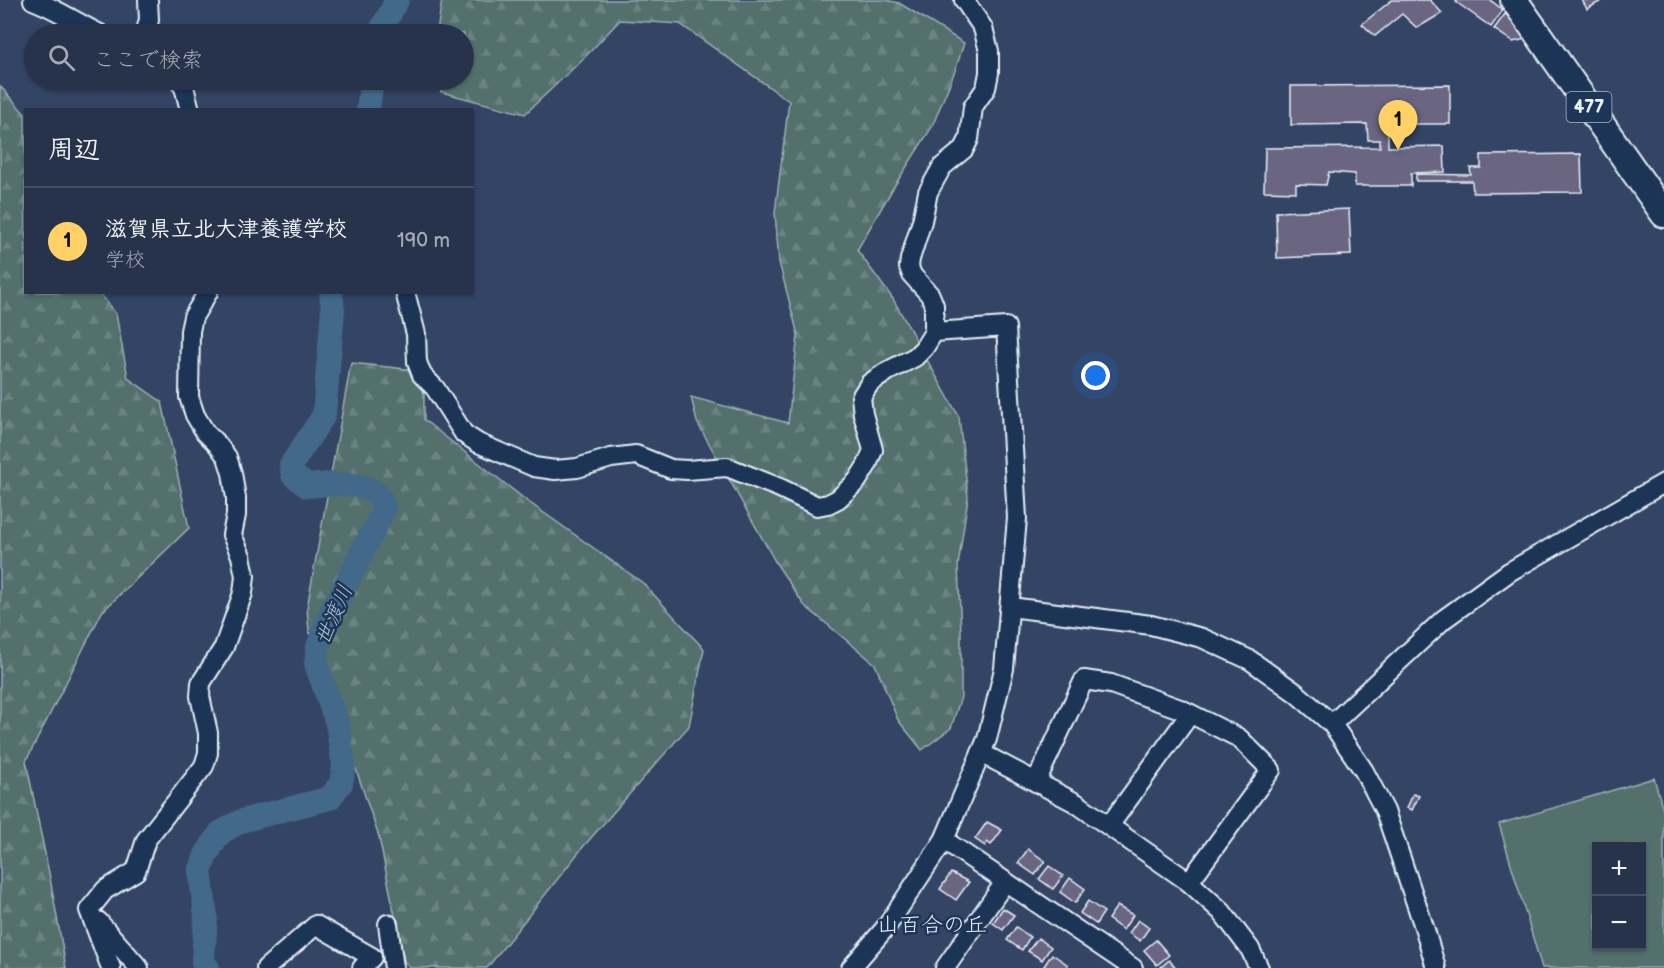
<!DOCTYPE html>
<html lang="ja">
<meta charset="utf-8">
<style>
:root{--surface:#27334b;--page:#2f3b52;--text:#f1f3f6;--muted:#a4aab5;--line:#434e63;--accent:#ffd166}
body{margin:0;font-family:"Balsamiq Sans","Klee One",sans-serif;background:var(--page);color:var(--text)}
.controls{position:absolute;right:18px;bottom:18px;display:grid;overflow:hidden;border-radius:0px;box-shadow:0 2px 4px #0004}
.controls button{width:54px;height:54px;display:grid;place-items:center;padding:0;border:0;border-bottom:2px solid var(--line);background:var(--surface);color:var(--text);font:30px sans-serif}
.you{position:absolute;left:1096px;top:376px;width:21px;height:21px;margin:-15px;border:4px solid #fff;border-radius:50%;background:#1a73e8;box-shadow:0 0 0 9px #1a73e833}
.badge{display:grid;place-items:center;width:39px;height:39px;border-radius:50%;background:var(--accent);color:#111;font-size:20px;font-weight:700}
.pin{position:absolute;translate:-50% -50px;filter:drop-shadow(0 2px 3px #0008)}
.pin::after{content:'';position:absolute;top:32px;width:21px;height:18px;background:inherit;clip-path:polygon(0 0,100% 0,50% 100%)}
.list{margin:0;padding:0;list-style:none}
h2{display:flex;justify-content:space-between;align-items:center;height:78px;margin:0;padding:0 24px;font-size:26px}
h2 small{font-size:20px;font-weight:400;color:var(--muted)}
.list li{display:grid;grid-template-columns:39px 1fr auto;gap:18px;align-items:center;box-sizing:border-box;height:108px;padding:0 24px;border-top:2px solid var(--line)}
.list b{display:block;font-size:22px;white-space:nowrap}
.list p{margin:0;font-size:20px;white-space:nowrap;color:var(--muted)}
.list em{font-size:20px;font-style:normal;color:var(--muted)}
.icon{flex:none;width:33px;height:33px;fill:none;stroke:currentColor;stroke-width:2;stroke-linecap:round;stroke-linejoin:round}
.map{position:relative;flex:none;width:1664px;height:968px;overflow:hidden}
.search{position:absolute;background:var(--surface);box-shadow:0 2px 4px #0004;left:24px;top:24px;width:450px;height:66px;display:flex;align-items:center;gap:15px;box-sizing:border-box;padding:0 21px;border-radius:33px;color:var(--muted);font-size:22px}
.panel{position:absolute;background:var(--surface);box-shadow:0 2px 4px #0004;left:24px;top:108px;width:450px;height:186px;border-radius:0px}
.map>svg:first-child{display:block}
</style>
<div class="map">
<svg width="1664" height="968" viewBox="0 0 1664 968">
<defs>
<pattern id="forest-firs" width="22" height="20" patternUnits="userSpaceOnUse" patternTransform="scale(1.5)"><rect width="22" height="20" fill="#526f6d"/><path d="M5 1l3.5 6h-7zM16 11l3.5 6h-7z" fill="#6b8483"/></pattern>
</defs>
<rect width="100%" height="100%" fill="#344464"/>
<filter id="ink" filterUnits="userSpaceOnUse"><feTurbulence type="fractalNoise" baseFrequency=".0167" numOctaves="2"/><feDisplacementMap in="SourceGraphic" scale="12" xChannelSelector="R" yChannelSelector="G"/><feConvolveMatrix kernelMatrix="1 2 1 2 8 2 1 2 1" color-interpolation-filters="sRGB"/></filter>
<g filter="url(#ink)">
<g fill="url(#forest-firs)" stroke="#9db0b2" stroke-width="1.5">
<path d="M442,0h443l14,3 65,40 -8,25 -24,59 -39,61 -36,62 36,49 66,118 9,80 -10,69 3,66v65l-10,31 -29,22 -24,-30 -23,-56 -71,-59 -28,-42 -79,-141 -6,-25 97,26 10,-88 -19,-73 -4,-49 14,-112 -109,-77 -60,-4 -35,37 -60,57 -84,-22v-12h23v-46h-26v-9z"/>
<path d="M0,86l25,28 1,178 74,1 16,21 12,64 34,24 27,126 -87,84 -76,149 24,117 16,90h-66z"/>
<path d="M351,363l73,8v49l103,81 116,82 61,66 -15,77 -106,121 -96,121h-77l-6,-7 -25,-124 -70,-206 -2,-23z"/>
</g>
<path fill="#526f6d" stroke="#9db0b2" stroke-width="1.5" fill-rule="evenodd" d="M1654,778l10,35v155h-122l-43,-144zM1596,846h46v100h-46z"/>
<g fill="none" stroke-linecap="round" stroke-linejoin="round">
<g stroke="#42698a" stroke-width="24">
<path d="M379,34l18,-34"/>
<path d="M368,110l4,-30"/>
<path d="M208,968l-4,-3 -1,-4 3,-45 -6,-44 6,-17 14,-22 21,-12 89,-23 11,-15 3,-17 -7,-43 -21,-59 2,-17 11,-30 55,-108c-5,-32 -53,-25 -77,-23l-14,-11 -2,-10 33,-50 9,-105 -2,-18"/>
</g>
</g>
<g fill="#6b6682" stroke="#e8f1f8" stroke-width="1.5">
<path d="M1392,0h38l12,13 -25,15 -15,-14 -27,22 -13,-12z"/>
<path d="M1458,0h32l13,10 -12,17 -35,-25z"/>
<path d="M1582,0h21l-16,9z"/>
<path d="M1505,14l18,12 3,13 -13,3 -19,-13z"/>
<path d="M1450,85v39h-62v23l56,-1 1,26 -34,1v13h-56v-12l-26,-2 -3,13 -30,-1v8l-32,-1 1,-43 115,-1v-7h-12l-1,-16 -76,1v-39z"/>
<path d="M1581,154l1,38 -109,1 -1,-12h-56v-7l55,1 -1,-7h11v-13z"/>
<path d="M1349,209l2,46 -74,3 -1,-46z"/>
<path d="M1413,794l6,2 -7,14 -5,-2z"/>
<path d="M987,822l15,8 -11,15 -4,-3 -2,4 -10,-7z"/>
<path d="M1028,849l17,12 -10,14 -17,-12z"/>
<path d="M1049,866l14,10 -10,13 -14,-10z"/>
<path d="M951,873l18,9 -13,18 -16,-11z"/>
<path d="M1070,878l15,11 -10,14 -15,-11z"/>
<path d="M1088,901l16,11 -8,12 -16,-11z"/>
<path d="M1117,906l16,9 -10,15 -15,-11z"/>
<path d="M1003,908l11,7 -11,15 -10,-7z"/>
<path d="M1138,920l11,8 -9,13 -11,-8z"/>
<path d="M1016,927l14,10 -8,13 -15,-10z"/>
<path d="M1038,938l13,9 -9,13 -14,-9z"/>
<path d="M1156,940l13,15 -12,10 -13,-15z"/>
<path d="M1052,954l16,11 -2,3h-19l-3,-2z"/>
<path d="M1169,960l7,8h-16z"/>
</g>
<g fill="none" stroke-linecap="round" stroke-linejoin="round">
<g stroke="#e8f1f8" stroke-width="22">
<g id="minor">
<path d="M33,0c24,9 44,23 67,34"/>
<path d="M145,34l4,-14 -1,-20"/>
<path d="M178,80l6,7 6,23"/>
<path d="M405,292l11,42 1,28 5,13 13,13 29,46 14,9 56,24 21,3 22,-2 34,-10 25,-3 35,14 16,1 40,-3 53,21 37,18 11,-2 10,-5 19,-18 10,-16 6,-15 -10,-36 -2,-17 9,-14 18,-12 27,-14 9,-9 10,-16v-27l-4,-10 -18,-20 -3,-8 1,-8 12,-38 6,-29 14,-25 22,-18 5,-10 4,-32 13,-19 3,-15v-22l-6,-23 -19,-28"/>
<path d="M1010,607l141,18 51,13 48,22 46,33 36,31 32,47 21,40 40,119 11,38"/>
<path d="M1332,724l112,-105 25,-18 40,-29 155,-89"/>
<path d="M981,753l95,50 113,79 33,30 28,37 9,19"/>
<path d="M1036,782l48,-102 27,4 72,26 56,28 32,32 -82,112"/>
<path d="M1109,826l81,-112"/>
<path d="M944,840l189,128"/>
<path d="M98,921l41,47"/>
<path d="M388,924l6,44"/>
<path d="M111,968l-22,-58 16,-20 31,-19 10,-31 58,-74 4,-13v-20l-8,-37 1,-13 23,-36 19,-54 2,-17 -4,-20 -9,-21 4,-20v-17l-4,-25 -5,-16 -10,-13 -12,-12 -10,-17 -6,-18 1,-66 3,-14 15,-25"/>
<path d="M266,968l50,-43 56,32 -10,11"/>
<path d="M851,968l36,-42 57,-86 43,-101 17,-70 13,-151 -11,-191 -72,5"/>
<path d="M945,968l60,-86"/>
</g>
</g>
<g stroke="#e8f1f8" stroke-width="30">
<path id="highway" d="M1514,0l150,214"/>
</g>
<use href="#minor" stroke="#1d3557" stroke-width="18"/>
<use href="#highway" stroke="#1d3557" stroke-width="26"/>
</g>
</g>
<g text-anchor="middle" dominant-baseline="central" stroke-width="5" stroke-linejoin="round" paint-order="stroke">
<rect fill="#1d3557" stroke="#abb9c8" stroke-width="1.5" x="1566.5" y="92" width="45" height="30" rx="4.5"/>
<g font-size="18" font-weight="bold" fill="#e8f1f8">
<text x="1589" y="107">477</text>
</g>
<g font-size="21" font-style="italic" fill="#aec1d2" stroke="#1d3557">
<text transform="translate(334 615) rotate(-66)">世渡川</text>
</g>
<g font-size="22" fill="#e8f1f8" stroke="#1d3557">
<text x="932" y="925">山百合の丘</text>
</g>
</g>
</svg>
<div class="controls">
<button>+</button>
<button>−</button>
</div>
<div class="you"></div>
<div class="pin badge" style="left:1398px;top:150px">1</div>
<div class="search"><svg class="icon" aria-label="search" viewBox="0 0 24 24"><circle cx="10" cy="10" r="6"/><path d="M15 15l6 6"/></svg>ここで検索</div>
<section class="panel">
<h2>周辺<small></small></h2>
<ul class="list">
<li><span class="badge">1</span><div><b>滋賀県立北大津養護学校</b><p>学校</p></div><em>190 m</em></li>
</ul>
</section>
</div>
